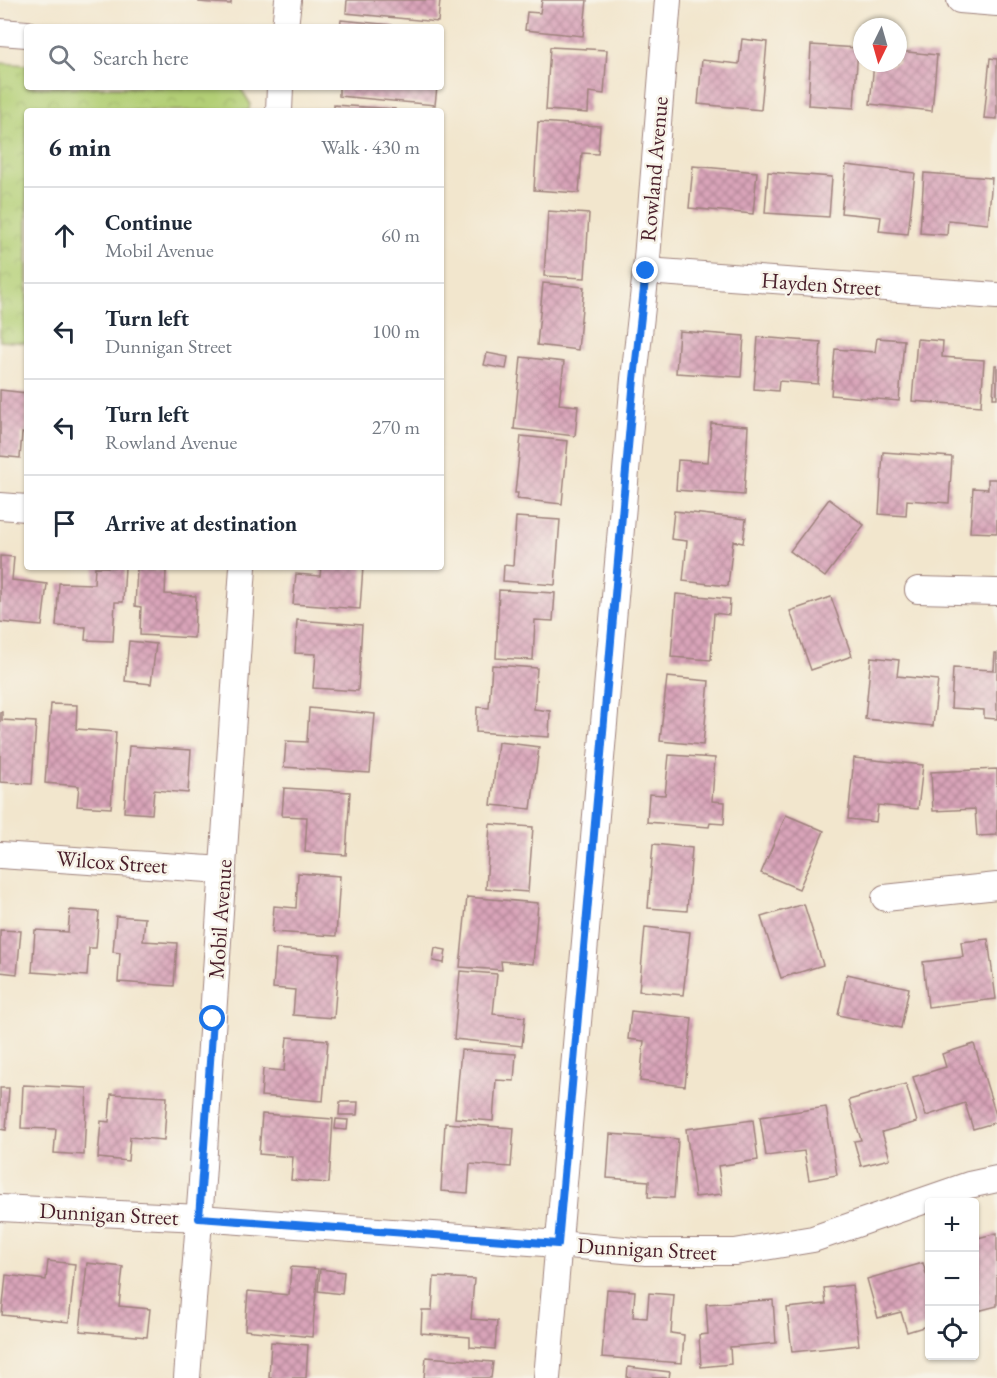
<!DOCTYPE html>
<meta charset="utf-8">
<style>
:root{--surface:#fff;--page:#f6f6f7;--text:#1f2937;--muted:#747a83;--line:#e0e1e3}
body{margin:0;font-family:"EB Garamond",serif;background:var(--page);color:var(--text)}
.controls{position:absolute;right:18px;bottom:18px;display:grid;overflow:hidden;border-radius:6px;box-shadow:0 2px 4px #0004}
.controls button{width:54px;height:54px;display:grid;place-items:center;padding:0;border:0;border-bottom:2px solid var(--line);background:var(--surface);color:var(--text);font:30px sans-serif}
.compass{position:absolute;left:853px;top:18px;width:54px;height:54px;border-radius:50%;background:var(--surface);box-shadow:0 2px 4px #0004;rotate:185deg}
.stop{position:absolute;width:18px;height:18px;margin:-14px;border:4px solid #1a73e8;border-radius:50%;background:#fff}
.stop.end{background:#1a73e8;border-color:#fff;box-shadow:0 2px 6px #0008}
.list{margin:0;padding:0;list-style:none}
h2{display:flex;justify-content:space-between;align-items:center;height:78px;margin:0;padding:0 24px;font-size:26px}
h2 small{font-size:20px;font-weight:400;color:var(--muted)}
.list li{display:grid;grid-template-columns:39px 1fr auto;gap:18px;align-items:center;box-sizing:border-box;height:96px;padding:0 24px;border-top:2px solid var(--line)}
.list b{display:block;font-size:22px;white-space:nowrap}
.list p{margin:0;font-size:20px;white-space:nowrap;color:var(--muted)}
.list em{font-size:20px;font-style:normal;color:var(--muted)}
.icon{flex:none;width:33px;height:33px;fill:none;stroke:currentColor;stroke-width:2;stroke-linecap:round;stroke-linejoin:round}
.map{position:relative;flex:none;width:997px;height:1378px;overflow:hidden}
.search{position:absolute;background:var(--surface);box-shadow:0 2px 4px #0004;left:24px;top:24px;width:420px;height:66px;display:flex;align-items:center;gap:15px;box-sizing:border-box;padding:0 21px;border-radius:6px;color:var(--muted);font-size:22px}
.panel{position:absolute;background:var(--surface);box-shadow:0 2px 4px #0004;left:24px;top:108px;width:420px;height:462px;border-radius:6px}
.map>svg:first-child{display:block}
</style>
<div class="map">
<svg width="997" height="1378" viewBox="0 0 997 1378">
<defs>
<pattern id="park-crowns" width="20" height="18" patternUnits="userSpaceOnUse" patternTransform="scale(1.5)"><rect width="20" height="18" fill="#b3cf76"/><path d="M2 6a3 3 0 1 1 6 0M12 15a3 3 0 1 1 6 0" fill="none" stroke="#9bb166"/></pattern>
<pattern id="building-cross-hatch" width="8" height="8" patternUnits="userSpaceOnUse" patternTransform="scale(1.5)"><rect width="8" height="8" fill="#d9a4b9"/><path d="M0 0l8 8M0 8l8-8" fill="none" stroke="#b28597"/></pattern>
</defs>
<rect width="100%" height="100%" fill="#f7f3e8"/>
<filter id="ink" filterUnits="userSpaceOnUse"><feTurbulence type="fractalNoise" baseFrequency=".0167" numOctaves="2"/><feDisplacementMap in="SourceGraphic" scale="12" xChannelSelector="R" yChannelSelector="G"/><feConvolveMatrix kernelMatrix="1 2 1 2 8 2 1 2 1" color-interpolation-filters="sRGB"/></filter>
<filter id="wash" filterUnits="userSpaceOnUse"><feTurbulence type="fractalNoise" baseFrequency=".008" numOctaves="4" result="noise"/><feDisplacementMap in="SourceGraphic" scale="24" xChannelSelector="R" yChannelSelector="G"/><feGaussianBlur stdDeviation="1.35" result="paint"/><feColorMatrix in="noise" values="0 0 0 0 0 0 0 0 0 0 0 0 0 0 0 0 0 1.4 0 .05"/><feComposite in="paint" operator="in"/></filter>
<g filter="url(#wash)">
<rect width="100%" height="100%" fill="#f2e6cd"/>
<path fill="url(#park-crowns)" stroke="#7e7750" stroke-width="1.5" d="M0,63l27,2v22h213l10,16 -1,8h-222v232l-27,-2z"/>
<g id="blocks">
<g fill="url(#building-cross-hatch)">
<path d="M199,0h32v4l-32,-2z"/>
<path d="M347,0h93l-2,22 -92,-9z"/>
<path d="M542,0h45l-4,36 -58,-6 2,-18 13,1z"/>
<path d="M341,20l51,5v2h-52z"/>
<path d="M742,39l25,3 -6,68 -63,-6 4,-44 37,4z"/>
<path d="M811,45l47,3 -4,60 -46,-3z"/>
<path d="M550,47l57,3 -3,44 -15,-2 -1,21 -42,-3z"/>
<path d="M898,51l39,4 -5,56 -62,-7 4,-41 19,2 1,-2h4z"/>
<path d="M990,58l7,1v60l-13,-1z"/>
<path d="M339,87h98l-2,18 -96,-9z"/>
<path d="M334,105l61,4v2h-61z"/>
<path d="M538,122l62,4 -2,28 -16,-1 -3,40 -45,-3z"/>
<path d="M846,165l69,8 -7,61 -29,-3 2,-14 -40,-4z"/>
<path d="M693,166l64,6 -4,42 -64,-6z"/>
<path d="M768,172l64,5 -3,40 -64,-4z"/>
<path d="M924,173l68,5 -4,46 -40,-4 -1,15 -27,-2z"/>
<path d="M548,211l41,3 -4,64 -41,-2z"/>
<path d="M543,283l41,4 -6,63 -41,-5z"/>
<path d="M679,331l65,5 -3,41 -65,-4z"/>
<path d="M758,337l63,5 -3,42 -39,-3 -1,10 -24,-2z"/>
<path d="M877,338l27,2 -5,61 -68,-6 4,-46 40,3z"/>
<path d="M917,339l26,2 -1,16 42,3 -3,46 -69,-5z"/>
<path d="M487,353l21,4 -2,12 -22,-4z"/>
<path d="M521,357l43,5 -5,42 19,2 -3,30 -61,-7z"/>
<path d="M995,365h2v33h-4z"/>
<path d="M0,390l27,3v41l-5,-1 -2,25 -20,-2z"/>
<path d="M711,423l37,3 -4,69 -68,-5 2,-30 30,2z"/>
<path d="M521,436l47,5 -6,63 -45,-5 1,-6h-3z"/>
<path d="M883,452l69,5 -3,46 -42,-3 -1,16 -27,-2z"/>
<path d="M988,479h9v54l-27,-1 3,-44 15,1z"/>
<path d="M829,499l35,26 -39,52 -35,-26z"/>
<path d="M674,511l72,8 -3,24 -10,-2 -5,45 -45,-5 4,-40 -16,-2z"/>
<path d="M516,517l44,3 -5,65 -52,-4 1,-16 9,1z"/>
<path d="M0,556l14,1 -2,23 35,4 -5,42 -42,-4z"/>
<path d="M95,567h30l-2,35h-8l-2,39 -28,-1 1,-13 -30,-1 3,-43 35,1z"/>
<path d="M321,567h42l-3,42 -67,-5 3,-30 24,2z"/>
<path d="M137,569l29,2 -1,23 31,2 -2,42 -54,-3 1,-28 -6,-1z"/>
<path d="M499,590l56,3 -2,28 -18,-1 -2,40 -37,-2z"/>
<path d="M676,594l54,5 -1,16 -15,-2 -3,47 -40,-3z"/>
<path d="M831,597l21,59 -41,14 -21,-59z"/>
<path d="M297,620l65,5 -4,66 -45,-3 3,-34 -21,-1z"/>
<path d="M129,641l27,3 -5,40 -26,-3z"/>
<path d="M995,653h2v66l-13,-1v-8l-33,-2 2,-40 41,2z"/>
<path d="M871,657l28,3 -2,16 41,4 -5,46 -68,-7z"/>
<path d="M492,665l45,3 -3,41 16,2 -1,26 -73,-5 1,-25 12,1z"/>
<path d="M667,677l42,4 -6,64 -43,-4z"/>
<path d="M51,704l26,1 -1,24 40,3 -5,76 -34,-2 2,-20 -34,-3z"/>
<path d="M309,708l66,6 -5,59 -86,-6 2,-26 21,1z"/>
<path d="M0,712h2v8l34,2 -4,62 -32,-2z"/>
<path d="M498,742l41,5 -8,62 -40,-4z"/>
<path d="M129,746l62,4 -3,43 -34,-3 -2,24 -28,-2z"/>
<path d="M669,755l46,3 -3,43 13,1 -1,22 -14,-1 -1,4 -62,-5 2,-28 16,1z"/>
<path d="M854,758l69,7 -5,44 -40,-4 -2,17 -28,-3z"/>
<path d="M997,769v66l-20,1 -2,-27 -42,2 -2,-39z"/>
<path d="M284,788l66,4 -4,63 -41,-3 2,-35 -25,-1z"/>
<path d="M786,815l38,16 -25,58 -38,-16z"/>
<path d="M490,824l43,3 -5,65 -42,-3z"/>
<path d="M653,844l39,4 -5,63 -39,-3z"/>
<path d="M298,873l42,3 -4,60 -64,-4 2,-26 22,2z"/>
<path d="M467,897l71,6 -5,61 -32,-3 1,9 -42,-3z"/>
<path d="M804,904l19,61 -42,13 -20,-61z"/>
<path d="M70,910l29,2 -3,36h-7l-2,28 -55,-4 3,-42 33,2z"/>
<path d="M116,916l29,2 -2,23 34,2 -3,43 -56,-4 2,-29 -7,-1z"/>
<path d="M645,927l45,5 -7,63 -44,-4z"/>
<path d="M0,930l21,1 -4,43 -17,-2z"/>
<path d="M988,939l8,60 -68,8 -5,-45 40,-5 -2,-15z"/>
<path d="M435,948l11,2 -2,13 -11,-2z"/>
<path d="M276,949l63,5 -5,64 -41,-3 2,-25 -22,-2z"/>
<path d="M460,971l37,3 -4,40 32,3 -3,29 -68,-7z"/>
<path d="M847,974l62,14 -8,40 -63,-13z"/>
<path d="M631,1011l61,7 -7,68 -45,-5 4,-40 -16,-2z"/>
<path d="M287,1037l41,3 -5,61 -62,-5 2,-27 21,2z"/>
<path d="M974,1044l23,74v4l-24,7 -8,-26 -39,13 -13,-39 33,-10 -4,-13z"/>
<path d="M461,1050l55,4 -2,27 -18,-1 -3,41 -38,-3z"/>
<path d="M906,1084l11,38 -35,10 8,27 -29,7 -7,-25 7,-1 -12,-40z"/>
<path d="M23,1085l64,3 -3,67 -30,-2 2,-24 -35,-1z"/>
<path d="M0,1088h9l-3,42 -6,-1z"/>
<path d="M111,1094l56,3 -3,43 -34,-3 -2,24 -30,-3 3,-37 8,1z"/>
<path d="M340,1102h18l-1,13h-18z"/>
<path d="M826,1107l11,68 -28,5 -5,-29 -38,5 -6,-39z"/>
<path d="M262,1114l71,5 -4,64 -38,-3 2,-23 -34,-3z"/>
<path d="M336,1119l12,1 -1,10 -12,-1z"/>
<path d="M753,1120l5,40 -40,6 4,28 -27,3 -9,-68z"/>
<path d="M445,1123l69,5 -3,39 -41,-3 -2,29 -27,-2z"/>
<path d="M610,1134l68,5 -4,59 -26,-1 1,-16 -42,-3z"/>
<path d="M997,1233v73l-23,6v-41l5,-1 -5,-15v-16z"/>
<path d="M48,1261l27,3 -6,58 -67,-7 4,-40 40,5z"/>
<path d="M87,1263l36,4 -4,39 31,3 -3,28 -67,-6z"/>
<path d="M923,1263l7,24v38l-23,7 -6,-20 -23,6 -11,-39z"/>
<path d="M291,1267l27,2 -6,68 -67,-7 3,-39 41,4z"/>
<path d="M320,1269l24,3 -2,22 -24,-3z"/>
<path d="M434,1277l40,2 -3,40 26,2 -2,28 -25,-2v-10l-49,-4 1,-23h10z"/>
<path d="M852,1285l7,60 -67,7 -5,-44 39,-4 -2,-16z"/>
<path d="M607,1289l28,2 -2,26 14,1 2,-25 25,2 -3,38 13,2 -2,28 -80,-6z"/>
<path d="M773,1300l3,43 -46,4 1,17 -30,3 -2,-32 9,-1 -2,-30z"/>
<path d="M271,1342l37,3 -2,33h-37z"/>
<path d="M426,1357l67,5 -2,16h-67z"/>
<path d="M628,1367l42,5 -1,6h-42z"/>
</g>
</g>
</g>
<g filter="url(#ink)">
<use href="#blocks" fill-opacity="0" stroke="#9e827c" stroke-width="1.5"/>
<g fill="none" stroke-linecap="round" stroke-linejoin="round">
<g stroke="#9e827c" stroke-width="28">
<g id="minor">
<path d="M960,0l37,3"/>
<path d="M285,27l3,-27"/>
<path d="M0,32l27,2"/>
<path d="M279,111l1,-24"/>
<path d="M646,271l351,25"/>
<path d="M0,506l27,2"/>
<path d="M918,590l79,2"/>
<path d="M0,855l223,15"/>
<path d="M885,898l112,-12"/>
<path d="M0,1208l199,10 359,26 88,8h89l78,-13 156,-54 28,-6"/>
<path d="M187,1378l15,-197 41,-614"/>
<path d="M547,1378l87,-999 12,-108 22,-271"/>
</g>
</g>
<use href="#minor" stroke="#fff" stroke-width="26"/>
</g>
</g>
<g fill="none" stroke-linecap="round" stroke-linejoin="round" filter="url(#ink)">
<path stroke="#1a73e8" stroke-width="8" d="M213,1019l-14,199 359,26 76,-865 12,-108"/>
</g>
<g text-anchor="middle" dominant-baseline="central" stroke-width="5" stroke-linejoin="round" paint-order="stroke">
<g font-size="22" fill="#4a1f2b" stroke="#f7f3e8">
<text transform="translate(654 169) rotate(-85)">Rowland Avenue</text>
<text transform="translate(821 284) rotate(4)">Hayden Street</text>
<text transform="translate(112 862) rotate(4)">Wilcox Street</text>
<text transform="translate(220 919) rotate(-86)">Mobil Avenue</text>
<text transform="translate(109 1214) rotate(3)">Dunnigan Street</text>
<text transform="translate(647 1249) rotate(3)">Dunnigan Street</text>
</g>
</g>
</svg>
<div class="controls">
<button>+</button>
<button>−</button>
<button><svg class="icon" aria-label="locate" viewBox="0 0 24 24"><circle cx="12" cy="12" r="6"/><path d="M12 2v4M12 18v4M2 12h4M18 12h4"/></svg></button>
</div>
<svg class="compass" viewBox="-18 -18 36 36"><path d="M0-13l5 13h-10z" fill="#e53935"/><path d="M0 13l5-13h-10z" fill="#747a83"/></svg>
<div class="stop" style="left:213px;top:1019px"></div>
<div class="stop end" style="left:646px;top:271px"></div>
<div class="search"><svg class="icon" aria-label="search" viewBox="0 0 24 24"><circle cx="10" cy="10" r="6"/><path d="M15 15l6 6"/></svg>Search here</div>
<section class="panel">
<h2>6 min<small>Walk · 430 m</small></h2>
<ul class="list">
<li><svg class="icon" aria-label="ahead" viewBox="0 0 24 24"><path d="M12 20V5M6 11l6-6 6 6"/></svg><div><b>Continue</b><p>Mobil Avenue</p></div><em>60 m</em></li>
<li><svg class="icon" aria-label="left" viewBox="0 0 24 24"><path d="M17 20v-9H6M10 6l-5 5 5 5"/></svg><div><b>Turn left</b><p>Dunnigan Street</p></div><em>100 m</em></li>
<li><svg class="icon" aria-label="left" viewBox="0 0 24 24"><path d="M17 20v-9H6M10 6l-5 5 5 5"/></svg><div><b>Turn left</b><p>Rowland Avenue</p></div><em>270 m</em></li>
<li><svg class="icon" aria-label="arrive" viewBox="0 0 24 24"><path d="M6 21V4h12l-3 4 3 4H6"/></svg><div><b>Arrive at destination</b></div></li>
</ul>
</section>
</div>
